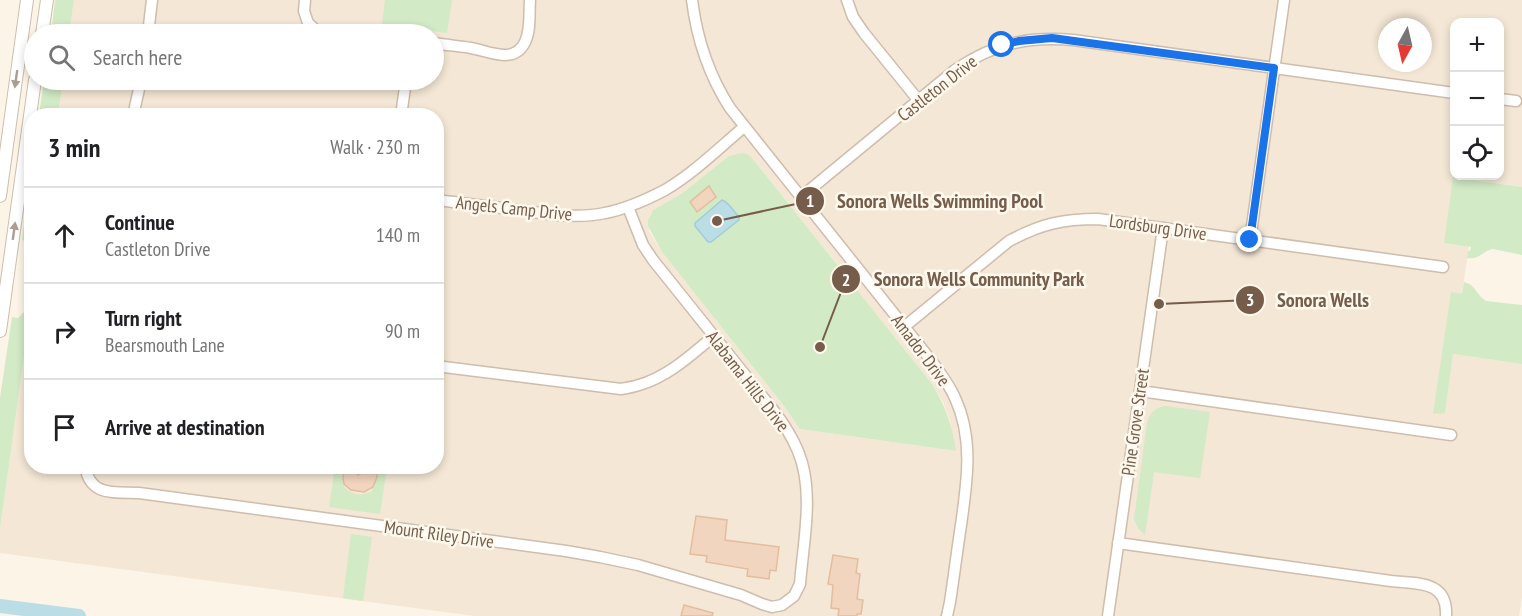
<!DOCTYPE html>
<meta charset="utf-8">
<style>
:root{--surface:#fff;--page:#f6f6f6;--text:#202124;--muted:#757577;--line:#e0e0e0}
body{margin:0;font-family:"PT Sans Narrow",sans-serif;background:var(--page);color:var(--text)}
.controls{position:absolute;right:18px;top:18px;display:grid;overflow:hidden;border-radius:12px;box-shadow:0 3px 9px #0003}
.controls button{width:54px;height:54px;display:grid;place-items:center;padding:0;border:0;border-bottom:2px solid var(--line);background:var(--surface);color:var(--text);font:30px sans-serif}
.compass{position:absolute;left:1378px;top:18px;width:54px;height:54px;border-radius:50%;background:var(--surface);box-shadow:0 3px 9px #0003;rotate:188deg}
.stop{position:absolute;width:18px;height:18px;margin:-14px;border:4px solid #1a73e8;border-radius:50%;background:#fff}
.stop.end{background:#1a73e8;border-color:#fff;box-shadow:0 2px 6px #0008}
.list{margin:0;padding:0;list-style:none}
h2{display:flex;justify-content:space-between;align-items:center;height:78px;margin:0;padding:0 24px;font-size:26px}
h2 small{font-size:20px;font-weight:400;color:var(--muted)}
.list li{display:grid;grid-template-columns:39px 1fr auto;gap:18px;align-items:center;box-sizing:border-box;height:96px;padding:0 24px;border-top:2px solid var(--line)}
.list b{display:block;font-size:22px;white-space:nowrap}
.list p{margin:0;font-size:20px;white-space:nowrap;color:var(--muted)}
.list em{font-size:20px;font-style:normal;color:var(--muted)}
.icon{flex:none;width:33px;height:33px;fill:none;stroke:currentColor;stroke-width:2;stroke-linecap:round;stroke-linejoin:round}
.map{position:relative;flex:none;width:1522px;height:616px;overflow:hidden}
.search{position:absolute;background:var(--surface);box-shadow:0 3px 9px #0003;left:24px;top:24px;width:420px;height:66px;display:flex;align-items:center;gap:15px;box-sizing:border-box;padding:0 21px;border-radius:33px;color:var(--muted);font-size:22px}
.panel{position:absolute;background:var(--surface);box-shadow:0 3px 9px #0003;left:24px;top:108px;width:420px;height:366px;border-radius:24px}
.map>svg:first-child{display:block}
</style>
<div class="map">
<svg width="1522" height="616" viewBox="0 0 1522 616">
<rect width="100%" height="100%" fill="#fcf5e7"/>
<path fill="#f4e7d5" fill-rule="evenodd" d="M74,0h1448v187l-68,-10 -10,66 25,3 -7,48 -11,-1 -17,121 11,-2 8,-58 69,10v233l-3,19h-1044l-475,-63v-24l28,-201 3,-3 1,141h404v-350l-378,-1 5,-35h371v-46h-365zM1454,22h46v154h-46zM1387,27h36v36h-36zM741,153l11,5 180,226 11,18 7,19 5,30 -155,-22 -16,-23 -122,-154 -13,-21 1,-16 3,-5 28,-16 48,-38z"/>
<g fill="#d2eac5">
<path d="M55,0h19l-5,34h-18z"/>
<path d="M385,0h67l-5,33 -65,-9z"/>
<path d="M44,80h19l-5,35h-19z"/>
<path d="M741,153l6,1 5,4 180,226c14,23 20,41 24,67l-156,-22 -16,-23 -122,-154 -14,-26v-6l5,-10 28,-16 48,-38z"/>
<path d="M31,170v77l-1,-5 -8,-2z"/>
<path d="M1453,177l69,10v68l-29,-6c-11,2 -13,11 -26,9l1,-7h2l1,-4 -27,-4z"/>
<path d="M1464,282c11,2 13,14 22,19l36,4v59l-69,-10 -8,59 -12,1 18,-122 11,2z"/>
<path d="M25,311h6v14l-3,3 -28,201v-131l12,-81 6,1z"/>
<path d="M1166,406l44,6 -10,66 -46,-6 -9,63 -7,-7 -4,-9 13,-96c2,-10 9,-16 19,-17z"/>
<path d="M335,467h9l-2,5 2,15c10,9 15,9 27,5l6,-15 -1,-10h11l-7,47 -51,-7z"/>
<path d="M351,534l21,3 -9,64 -20,-3z"/>
</g>
<path fill="#bbdde5" stroke="#a2ccd7" stroke-width="1.5" d="M722,200c7,2 12,12 17,17v3l-28,22h-3l-13,-16v-3z"/>
<g fill="none" stroke-linecap="round" stroke-linejoin="round">
<path stroke="#bbdde5" stroke-width="14" d="M0,606l79,10"/>
</g>
<g fill="#f1d5bf" stroke="#e3bd9f" stroke-width="1.5">
<path d="M709,186l7,11 -19,15 -7,-10z"/>
<path d="M344,466h8l6,9 16,-9h3v11l-4,10 -9,5 -13,-2 -7,-6 -1,-6z"/>
<path d="M696,516l31,4 -2,20 54,7 -3,24 -6,-1 -1,9 -22,-3 1,-7 -42,-7 1,-6 -17,-2z"/>
<path d="M833,555l25,4 -2,14 4,1 -3,25 6,1 -2,14h-4v2h-19l1,-7 -8,-1 2,-23 -5,-1z"/>
<path d="M684,605l29,8 -1,3h-31z"/>
</g>
<g fill="none" stroke-linecap="round" stroke-linejoin="round">
<g stroke="#cebdad" stroke-width="13">
<g id="minor">
<path d="M305,0l-1,11 4,12 9,8 54,3"/>
<path d="M692,0c5,40 16,74 38,108l200,251c9,12 19,25 25,39 19,41 12,84 6,127 -4,26 -7,51 -11,77l-3,14"/>
<path d="M847,0l6,17 11,16 55,68"/>
<path d="M148,34l4,-34"/>
<path d="M434,43c12,2 24,3 37,5 18,3 43,17 54,-6 6,-12 4,-29 5,-42"/>
<path d="M1500,99l16,2"/>
<path d="M134,116l1,-9 6,-27"/>
<path d="M401,116l5,-36"/>
<path d="M801,197l154,-127c38,-26 71,-34 118,-30l381,53"/>
<path d="M436,200c28,3 55,7 83,10 28,4 58,9 86,3 21,-4 41,-13 60,-23 29,-17 54,-42 79,-63"/>
<path d="M1250,240l34,-240"/>
<path d="M904,327l105,-86c32,-17 53,-22 89,-22l345,48"/>
<path d="M436,366l185,23c6,-1 12,-2 18,-4 29,-8 53,-31 75,-49"/>
<path d="M1140,391l311,44"/>
<path d="M85,466c5,31 29,26 54,27l427,58 34,6 38,8 103,30 21,9 10,3 10,-2 12,-9 6,-12c3,-42 15,-92 -2,-133 -6,-14 -14,-27 -24,-40l-121,-151 -10,-15 -15,-38"/>
<path d="M1118,543l273,38c26,3 57,-1 55,35"/>
<path d="M1108,616l55,-388"/>
</g>
</g>
<g stroke="#cebdad" stroke-width="14">
<g id="tertiary">
<path d="M42,34l5,-34"/>
<path d="M0,196l27,-196"/>
<path d="M0,331l35,-251"/>
</g>
</g>
<use href="#minor" stroke="#fff" stroke-width="10"/>
<use href="#tertiary" stroke="#fff" stroke-width="12"/>
</g>
<defs><path id="oneway-solid" d="M-6-.8H1V-3.2L6.5 0L1 3.2V.8H-6Z" transform="scale(1.5)"/></defs>
<g fill="#ac9d93">
<use href="#oneway-solid" transform="translate(16 79) rotate(98)"/>
<use href="#oneway-solid" transform="translate(14 231) rotate(-82)"/>
</g>
<g fill="none" stroke-linecap="round" stroke-linejoin="round">
<path stroke="#1a73e8" stroke-width="8" d="M1002,45l17,-4 33,-3 222,30 -24,172"/>
</g>
<g text-anchor="middle" dominant-baseline="central" stroke-width="5" stroke-linejoin="round" paint-order="stroke">
<g font-size="18" fill="#755c4b" stroke="#fff9ed">
<text transform="translate(937 88) rotate(-38)">Castleton Drive</text>
<text transform="translate(514 208) rotate(6)">Angels Camp Drive</text>
<text transform="translate(1158 227) rotate(8)">Lordsburg Drive</text>
<text transform="translate(921 350) rotate(53)">Amador Drive</text>
<text transform="translate(748 381) rotate(52)">Alabama Hills Drive</text>
<text transform="translate(1135 422) rotate(-82)">Pine Grove Street</text>
<text transform="translate(439 534) rotate(8)">Mount Riley Drive</text>
</g>
</g>
<path fill="none" stroke="#755c4b" stroke-width="2" d="M717 221L810 201M820 347L846 279M1159 304L1250 300"/>
<g fill="#755c4b" stroke="#fff9ed" stroke-width="2">
<circle cx="717" cy="221" r="6"/>
<circle cx="820" cy="347" r="6"/>
<circle cx="1159" cy="304" r="6"/>
<circle cx="810" cy="201" r="15"/>
<circle cx="846" cy="279" r="15"/>
<circle cx="1250" cy="300" r="15"/>
</g>
<g font-size="18" text-anchor="middle" font-weight="bold" fill="#fff">
<text x="810" y="207">1</text>
<text x="846" y="286">2</text>
<text x="1250" y="306">3</text>
</g>
<g font-size="20" text-anchor="middle" font-weight="bold" fill="#755c4b" stroke="#fff9ed" stroke-width="5" stroke-linejoin="round" paint-order="stroke">
<text x="940" y="208">Sonora Wells Swimming Pool</text>
<text x="979" y="286">Sonora Wells Community Park</text>
<text x="1323" y="307">Sonora Wells</text>
</g>
</svg>
<div class="controls">
<button>+</button>
<button>−</button>
<button><svg class="icon" aria-label="locate" viewBox="0 0 24 24"><circle cx="12" cy="12" r="6"/><path d="M12 2v4M12 18v4M2 12h4M18 12h4"/></svg></button>
</div>
<svg class="compass" viewBox="-18 -18 36 36"><path d="M0-13l5 13h-10z" fill="#e53935"/><path d="M0 13l5-13h-10z" fill="#757577"/></svg>
<div class="stop" style="left:1002px;top:45px"></div>
<div class="stop end" style="left:1250px;top:240px"></div>
<div class="search"><svg class="icon" aria-label="search" viewBox="0 0 24 24"><circle cx="10" cy="10" r="6"/><path d="M15 15l6 6"/></svg>Search here</div>
<section class="panel">
<h2>3 min<small>Walk · 230 m</small></h2>
<ul class="list">
<li><svg class="icon" aria-label="ahead" viewBox="0 0 24 24"><path d="M12 20V5M6 11l6-6 6 6"/></svg><div><b>Continue</b><p>Castleton Drive</p></div><em>140 m</em></li>
<li><svg class="icon" aria-label="right" viewBox="0 0 24 24"><path d="M7 20v-9h11M14 6l5 5-5 5"/></svg><div><b>Turn right</b><p>Bearsmouth Lane</p></div><em>90 m</em></li>
<li><svg class="icon" aria-label="arrive" viewBox="0 0 24 24"><path d="M6 21V4h12l-3 4 3 4H6"/></svg><div><b>Arrive at destination</b></div></li>
</ul>
</section>
</div>
